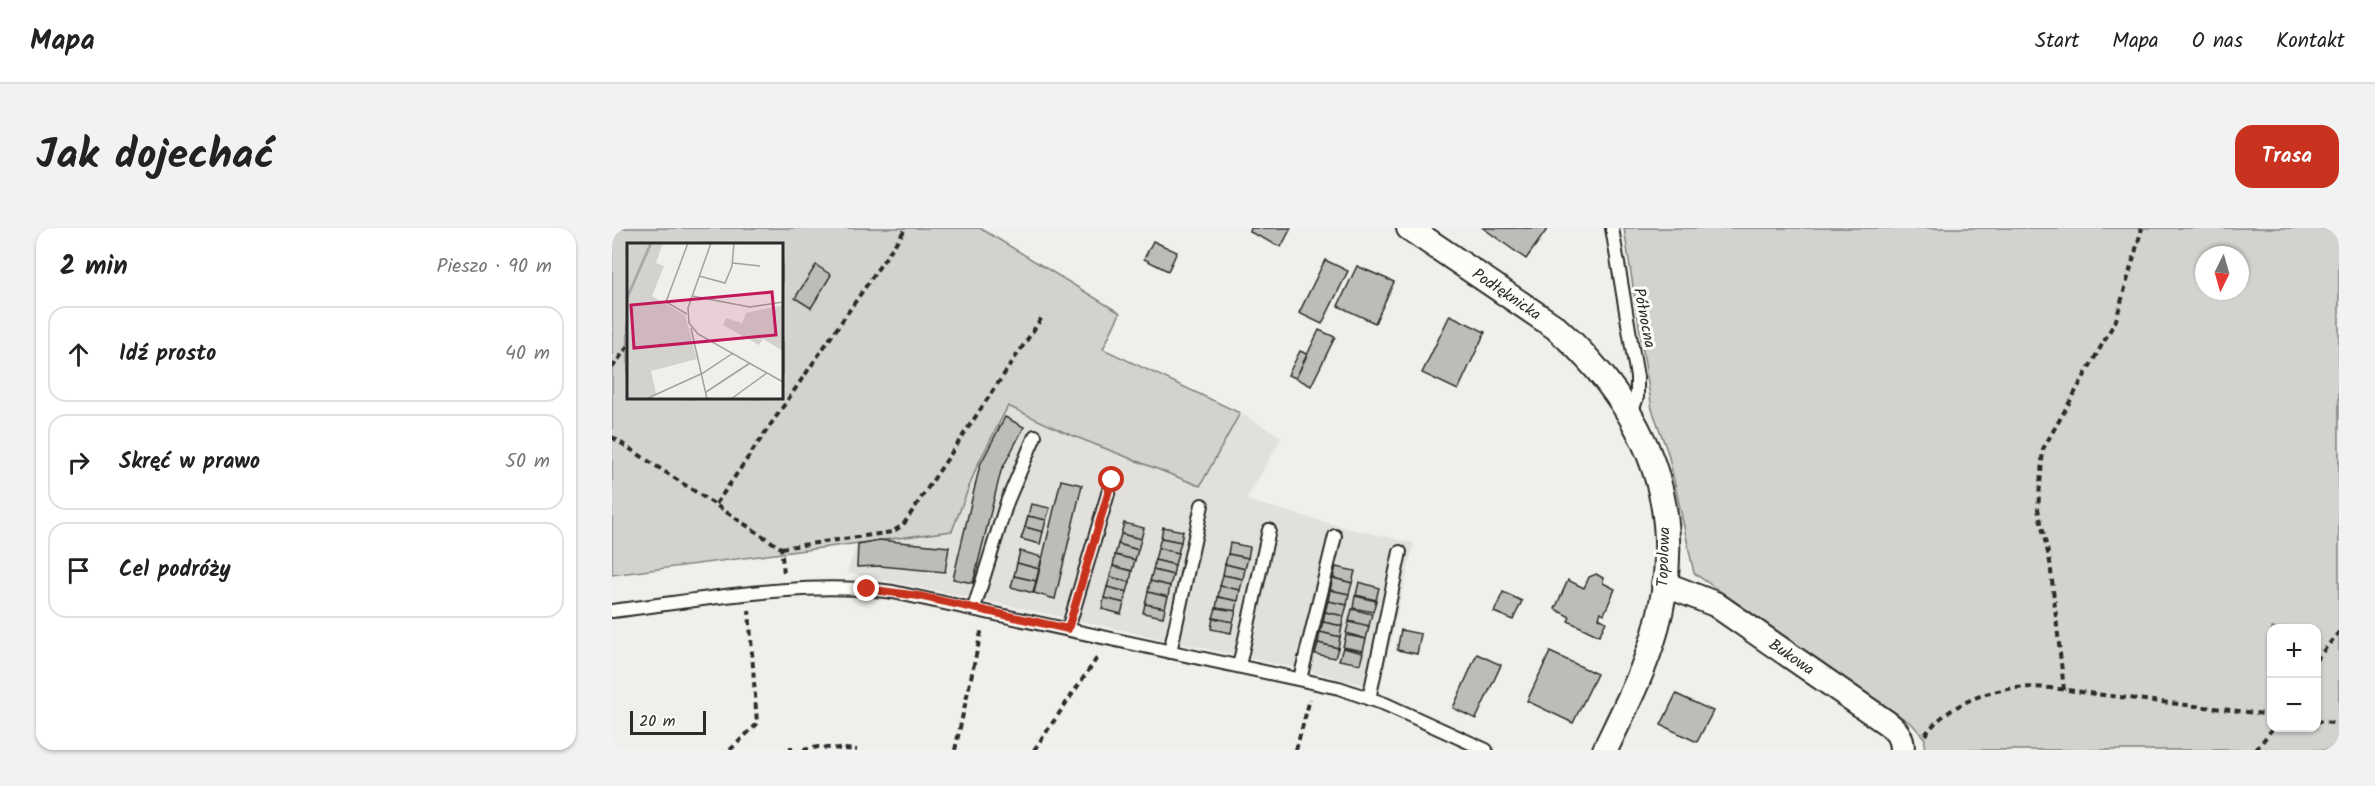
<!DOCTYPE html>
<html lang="pl">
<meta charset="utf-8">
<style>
:root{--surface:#fff;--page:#f2f2f2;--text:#222;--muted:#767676;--line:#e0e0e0;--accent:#c8321e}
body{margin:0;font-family:Kalam,sans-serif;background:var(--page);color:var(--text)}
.controls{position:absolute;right:18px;bottom:18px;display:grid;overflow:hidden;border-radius:12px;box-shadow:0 2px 4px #0004}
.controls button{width:54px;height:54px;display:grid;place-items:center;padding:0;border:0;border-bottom:2px solid var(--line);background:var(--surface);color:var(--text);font:30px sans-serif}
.compass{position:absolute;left:1583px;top:18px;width:54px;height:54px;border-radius:50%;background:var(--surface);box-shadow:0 2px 4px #0004;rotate:185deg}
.scale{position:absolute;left:18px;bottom:15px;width:76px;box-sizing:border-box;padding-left:6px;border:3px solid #2b2b2b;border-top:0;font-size:16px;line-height:21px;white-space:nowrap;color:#2b2b2b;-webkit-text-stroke:4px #fdfcf7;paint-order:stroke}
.stop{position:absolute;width:18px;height:18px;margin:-14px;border:4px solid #c8321e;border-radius:50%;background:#fff}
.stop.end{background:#c8321e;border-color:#fff;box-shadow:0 2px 6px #0008}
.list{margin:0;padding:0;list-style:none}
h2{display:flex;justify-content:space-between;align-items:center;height:78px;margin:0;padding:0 24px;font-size:26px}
h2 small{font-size:20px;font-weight:400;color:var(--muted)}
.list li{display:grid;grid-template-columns:39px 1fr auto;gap:18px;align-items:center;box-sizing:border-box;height:96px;margin:0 12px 12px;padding:0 12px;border:2px solid var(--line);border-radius:18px}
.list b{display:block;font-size:22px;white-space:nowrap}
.list em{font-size:20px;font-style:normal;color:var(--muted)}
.icon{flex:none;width:33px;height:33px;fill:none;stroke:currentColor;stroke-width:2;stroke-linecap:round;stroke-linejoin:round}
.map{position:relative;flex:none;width:1727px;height:522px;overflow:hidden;border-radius:18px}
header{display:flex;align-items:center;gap:36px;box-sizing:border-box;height:84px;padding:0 30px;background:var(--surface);border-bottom:2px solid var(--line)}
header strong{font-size:28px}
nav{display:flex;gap:33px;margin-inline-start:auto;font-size:21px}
.intro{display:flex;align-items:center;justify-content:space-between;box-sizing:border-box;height:144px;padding:0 36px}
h1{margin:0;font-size:42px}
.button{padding:15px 27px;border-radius:18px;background:var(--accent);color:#fff;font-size:21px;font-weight:700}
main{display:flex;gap:36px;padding:0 36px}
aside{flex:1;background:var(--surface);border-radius:18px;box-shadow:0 2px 4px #0004}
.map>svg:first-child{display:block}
</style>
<header>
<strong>Mapa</strong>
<nav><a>Start</a><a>Mapa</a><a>O nas</a><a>Kontakt</a></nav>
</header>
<div class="intro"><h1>Jak dojechać</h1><a class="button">Trasa</a></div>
<main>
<aside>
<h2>2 min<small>Pieszo · 90 m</small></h2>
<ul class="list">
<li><svg class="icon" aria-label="ahead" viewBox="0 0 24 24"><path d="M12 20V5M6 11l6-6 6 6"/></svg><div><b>Idź prosto</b></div><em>40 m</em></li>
<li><svg class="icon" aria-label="right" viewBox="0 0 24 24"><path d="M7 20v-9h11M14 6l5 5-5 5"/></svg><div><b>Skręć w prawo</b></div><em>50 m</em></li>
<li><svg class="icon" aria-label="arrive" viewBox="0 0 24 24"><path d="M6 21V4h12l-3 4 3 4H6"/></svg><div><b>Cel podróży</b></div></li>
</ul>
</aside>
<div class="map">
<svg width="1727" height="522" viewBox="0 0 1727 522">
<rect width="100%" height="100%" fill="#f0efeb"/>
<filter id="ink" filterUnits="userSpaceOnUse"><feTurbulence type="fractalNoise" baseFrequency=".0167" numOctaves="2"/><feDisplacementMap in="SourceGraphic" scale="12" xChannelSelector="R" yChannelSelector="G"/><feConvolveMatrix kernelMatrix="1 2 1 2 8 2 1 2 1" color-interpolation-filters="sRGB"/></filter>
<g filter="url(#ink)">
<path fill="#e1e0dc" d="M396,178l58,27 134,53 40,-73 42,24 -36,63 101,28 67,15 -35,146 -62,-16 -296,-65 -174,-35 10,-30 95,-12 25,-66z"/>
<g fill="#d3d2cf" stroke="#7f7e7d" stroke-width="1.5" fill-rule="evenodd">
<path d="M0,0h368l140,85 -17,36 137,64 -40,73 -134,-53 -58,-27 -31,60 -25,65 -340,44zM16,16h154v154h-154z"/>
<path d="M1012,0h715v522h-415l1,-11 -12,-14 -219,-152 -26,-120 -16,-44zM1592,27h36v36h-36zM1660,400h44v100h-44z"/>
</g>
<g fill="#bdbcb8" stroke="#2b2b2b" stroke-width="1.5">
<path d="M639,0h40l-10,19 -31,-15z"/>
<path d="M871,0h65l-22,31z"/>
<path d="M541,13l24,11 -9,19 -24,-12z"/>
<path d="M713,32l23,11 -26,53 -23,-11z"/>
<path d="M204,37l15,10 -20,33 -16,-10z"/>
<path d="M745,38l37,16 -19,41 -37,-17z"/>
<path d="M838,87l35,17 -27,58 -36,-17z"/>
<path d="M707,102l16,7 -24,49 -15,-8z"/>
<path d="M688,123l7,3 -11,24 -8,-3z"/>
<path d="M393,189l19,10 -23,44 -28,112 -20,-4 27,-114z"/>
<path d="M449,252l21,5 -27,114 -21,-6z"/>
<path d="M419,276l19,4 -4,12 -18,-4z"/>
<path d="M416,288l18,4 -3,12 -18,-5z"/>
<path d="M512,295l20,5 -3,11 -20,-5z"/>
<path d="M413,299l18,5 -3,12 -19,-5z"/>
<path d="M551,299l20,4 -2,11 -20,-4z"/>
<path d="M509,306l20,5 -3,11 -20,-6z"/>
<path d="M549,310l20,4 -3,11 -20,-5z"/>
<path d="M267,312l70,7 -4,25 -65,-6 -23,1 1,-23z"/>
<path d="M618,315l20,4 -2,11 -20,-4z"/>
<path d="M506,316l20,6 -3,10 -20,-5z"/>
<path d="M546,320l20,5 -3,12 -20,-5z"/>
<path d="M408,323l22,6 -3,12 -22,-6z"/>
<path d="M616,326l20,4 -3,11 -20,-5z"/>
<path d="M503,327l20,5 -3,11 -19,-5z"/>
<path d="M543,332l20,5 -2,10 -20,-5z"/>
<path d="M405,335l22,6 -3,12 -22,-5z"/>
<path d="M613,336l20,5 -2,10 -20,-4z"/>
<path d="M501,338l19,5 -2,11 -20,-5z"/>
<path d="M724,339l19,4 -3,12 -19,-5z"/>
<path d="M541,342l20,5 -3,11 -20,-5z"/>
<path d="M984,346l7,4v5l12,6 -11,25 -3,-2 -2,6 7,4 -7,14 -31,-15 2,-4 -15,-8 13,-29 16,8 5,-11z"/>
<path d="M611,347l20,4 -3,11 -20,-4z"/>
<path d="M402,348l22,5 -3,12 -22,-6z"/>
<path d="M498,349l20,5 -3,10 -20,-5z"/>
<path d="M721,350l19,5 -3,11 -19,-4z"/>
<path d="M538,353l20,5 -2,11 -20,-5z"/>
<path d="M747,354l20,6 -3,12 -20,-5z"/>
<path d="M608,358l20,4 -2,11 -20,-4z"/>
<path d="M495,359l20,5 -3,11 -20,-5z"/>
<path d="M718,362l19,4 -2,11 -19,-4z"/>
<path d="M536,364l20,5 -3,11 -20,-4z"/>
<path d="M891,364l19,9 -9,19 -19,-8z"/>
<path d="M743,368l21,5 -3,11 -20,-4z"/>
<path d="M606,369l20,4 -2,10 -20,-3z"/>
<path d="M492,370l20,5 -3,11 -19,-5z"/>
<path d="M716,373l19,4 -3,11 -19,-4z"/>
<path d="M533,376l20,4 -2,9 -20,-4z"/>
<path d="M604,380l20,3 -3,11 -20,-4z"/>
<path d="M740,381l20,5 -3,12 -20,-5z"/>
<path d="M713,384l19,4 -2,10 -19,-4z"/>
<path d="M601,390l20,4 -2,11 -20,-4z"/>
<path d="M711,394l19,4 -2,11 -20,-5z"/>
<path d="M737,394l20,5 -3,12 -20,-6z"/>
<path d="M789,402l20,4 -4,20 -20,-4z"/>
<path d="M708,404l20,5 -2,11 -20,-5z"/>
<path d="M734,407l20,4 -3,12 -20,-4z"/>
<path d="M706,415l20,5 -3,10 -20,-4z"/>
<path d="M731,420l20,5 -3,11 -21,-4z"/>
<path d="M938,424l47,22 -24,49 -46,-22z"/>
<path d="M865,426l24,11 -25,54 -23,-11z"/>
<path d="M1064,466l37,17 -16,31 -36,-17z"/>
</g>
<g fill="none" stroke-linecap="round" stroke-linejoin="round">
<g stroke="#2b2b2b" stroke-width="16">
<g id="lane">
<path d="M1000,0l25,149v20l-6,17"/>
<path d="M362,380l33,-106 28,-66"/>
<path d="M0,383c93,-11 187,-31 281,-19l446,96 46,16 101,46"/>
<path d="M456,401l44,-149"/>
<path d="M558,424l32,-147"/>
<path d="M627,438l30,-136"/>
<path d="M688,451l35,-143"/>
<path d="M757,471l31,-147"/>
</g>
</g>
<g stroke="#2b2b2b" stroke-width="28">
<g id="street">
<path id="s1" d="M797,0l146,99c93,82 135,183 100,306 -12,41 -32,79 -50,117"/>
<path id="s2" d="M1052,356l51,20 172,119c10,8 15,14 15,27"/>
</g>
</g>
<g stroke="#2b2b2b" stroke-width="4" stroke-dasharray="6 4.5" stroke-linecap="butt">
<path d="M0,140l16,-22"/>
<path d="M0,209l169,111 3,25"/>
<path d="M104,276l190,-276"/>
<path d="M169,320l111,-16 11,-7 140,-209"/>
<path d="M1704,432l23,-28"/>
<path d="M1452,462l-14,-128 -12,-53 5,-60 73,-129 26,-92"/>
<path d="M1704,493l23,3"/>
<path d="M1313,507c17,-24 49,-40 78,-45 33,-7 67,1 100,5 56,7 112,13 169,20"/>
<path d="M179,518v4"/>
<path d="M118,522l27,-26 -8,-114"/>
<path d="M191,522l15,-3 39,3"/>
<path d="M297,522v-1"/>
<path d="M343,522l27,-122"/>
<path d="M422,522l65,-95"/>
<path d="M684,522l14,-51"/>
<path d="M1644,522l17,-22"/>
</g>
<use href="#lane" stroke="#fdfcf7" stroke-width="12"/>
<use href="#street" stroke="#fdfcf7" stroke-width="24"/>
</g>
</g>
<g fill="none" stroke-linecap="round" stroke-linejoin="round" filter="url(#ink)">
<path stroke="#c8321e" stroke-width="8" d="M255,361l52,7 149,33 44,-149"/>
</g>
<g text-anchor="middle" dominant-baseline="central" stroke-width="6" stroke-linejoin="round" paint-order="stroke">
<g font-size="16" fill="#2b2b2b" stroke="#fdfcf7">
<text stroke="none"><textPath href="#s1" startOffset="118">Podłęknicka</textPath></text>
<text transform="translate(1032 90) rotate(79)">Północna</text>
<text transform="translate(1052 329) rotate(-88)">Topolowa</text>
<text stroke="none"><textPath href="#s2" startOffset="148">Bukowa</textPath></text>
</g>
</g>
<g transform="translate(15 15)">
<rect width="156" height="156" fill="#f0efeb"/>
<path d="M0,0h36l-7,20 8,3 -12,30 33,19 12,44 -46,12 5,23 -13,5h-16zM156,62v46l-20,-12 -4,6 -36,-20 3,-7 16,5 4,-10z" fill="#d3d2cf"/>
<path fill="none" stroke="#aaa9a7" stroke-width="3" d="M0,55l24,-55"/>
<path fill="none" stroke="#a1a19e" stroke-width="1.5" d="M84,0l-23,65 1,15 9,11 85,48M106,20l27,3M72,33l26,7 7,-17 2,-23M65,53l58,11 33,-5M60,71l-21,-12 22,-59M64,85l16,71M79,149l44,-29M19,156l57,-26 30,-20M104,156l36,-26"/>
<path fill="#c2185b" fill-opacity="0.15" stroke="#c2185b" stroke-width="3" d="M145,49l4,43 -142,13 -3,-43z"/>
<rect width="156" height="156" fill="none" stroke="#2b2b2b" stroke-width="3"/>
</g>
</svg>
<div class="controls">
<button>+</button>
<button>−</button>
</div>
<svg class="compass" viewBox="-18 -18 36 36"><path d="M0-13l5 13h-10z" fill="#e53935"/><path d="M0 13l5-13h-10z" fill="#767676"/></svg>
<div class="scale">20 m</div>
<div class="stop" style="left:500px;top:252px"></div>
<div class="stop end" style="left:255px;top:361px"></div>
</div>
</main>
